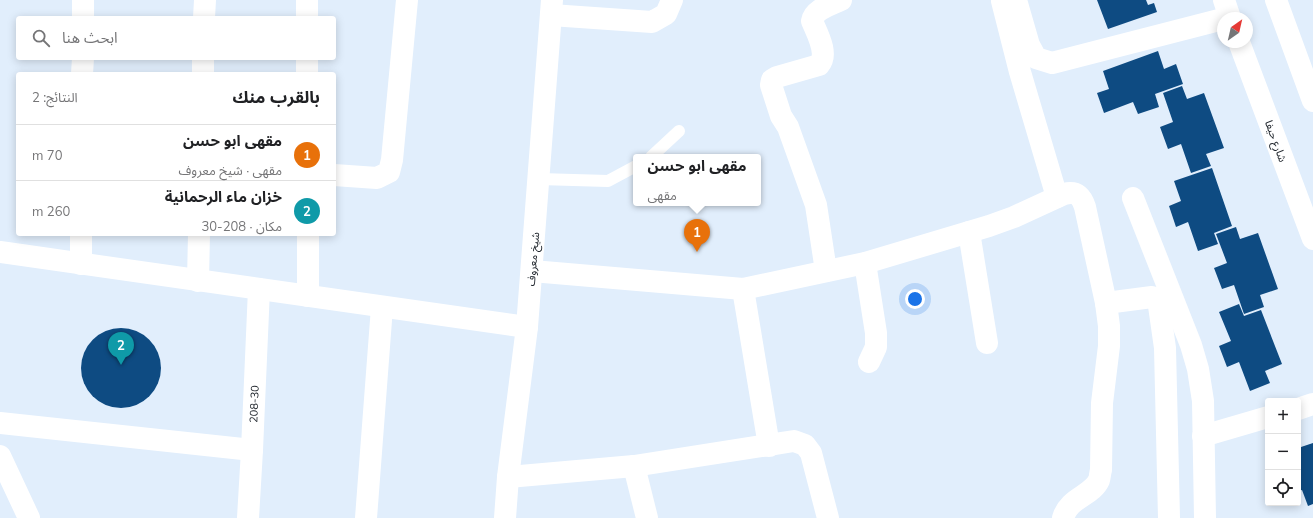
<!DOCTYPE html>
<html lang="ar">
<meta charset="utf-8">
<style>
:root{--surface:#fff;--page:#f6f6f6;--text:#202124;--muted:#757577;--line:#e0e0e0;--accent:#1a73e8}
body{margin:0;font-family:Mulish,"Noto Sans Arabic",sans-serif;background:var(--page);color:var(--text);direction:rtl}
.controls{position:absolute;right:12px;bottom:12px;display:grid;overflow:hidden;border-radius:4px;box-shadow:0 2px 10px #0003}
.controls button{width:36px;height:36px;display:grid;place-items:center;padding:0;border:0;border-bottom:1px solid var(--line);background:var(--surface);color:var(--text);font:20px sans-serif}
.compass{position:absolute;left:1217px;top:12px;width:36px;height:36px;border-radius:50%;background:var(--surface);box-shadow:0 2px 10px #0003;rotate:34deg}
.you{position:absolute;left:915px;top:299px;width:14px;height:14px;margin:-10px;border:3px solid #fff;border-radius:50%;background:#1a73e8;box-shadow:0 0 0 6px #1a73e833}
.badge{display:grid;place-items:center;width:26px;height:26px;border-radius:50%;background:var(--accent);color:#fff;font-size:13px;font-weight:700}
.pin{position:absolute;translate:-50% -33px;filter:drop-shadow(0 1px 2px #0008)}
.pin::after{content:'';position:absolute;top:21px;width:14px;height:12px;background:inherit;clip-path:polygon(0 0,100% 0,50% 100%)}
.popup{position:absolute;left:633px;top:154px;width:128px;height:52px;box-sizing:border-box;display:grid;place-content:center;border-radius:4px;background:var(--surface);filter:drop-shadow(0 1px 3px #0005);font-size:13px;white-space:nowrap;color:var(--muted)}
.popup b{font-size:15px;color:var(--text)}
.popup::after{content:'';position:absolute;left:50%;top:100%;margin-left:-8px;border:8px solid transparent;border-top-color:var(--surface)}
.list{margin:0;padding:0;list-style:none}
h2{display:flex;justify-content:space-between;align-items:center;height:52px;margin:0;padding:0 16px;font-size:17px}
h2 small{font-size:13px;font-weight:400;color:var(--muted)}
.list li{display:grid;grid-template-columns:26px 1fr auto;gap:12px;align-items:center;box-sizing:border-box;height:56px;padding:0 16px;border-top:1px solid var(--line)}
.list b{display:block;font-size:15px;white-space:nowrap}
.list p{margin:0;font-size:13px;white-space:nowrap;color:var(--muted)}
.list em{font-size:13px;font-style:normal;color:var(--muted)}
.icon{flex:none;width:22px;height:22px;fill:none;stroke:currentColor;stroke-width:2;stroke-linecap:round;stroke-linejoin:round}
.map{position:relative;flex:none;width:1313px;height:518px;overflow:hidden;direction:ltr}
.search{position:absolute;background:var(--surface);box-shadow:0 2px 10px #0003;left:16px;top:16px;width:320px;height:44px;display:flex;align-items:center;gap:10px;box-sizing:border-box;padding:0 14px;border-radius:4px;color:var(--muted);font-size:15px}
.panel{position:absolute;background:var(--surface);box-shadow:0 2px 10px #0003;left:16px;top:72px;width:320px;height:164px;border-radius:4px;direction:rtl}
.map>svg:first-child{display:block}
</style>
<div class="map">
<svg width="1313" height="518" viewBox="0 0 1313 518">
<rect width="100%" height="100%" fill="#e1eefc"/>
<g fill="#0e4b82">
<path d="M1097,0h49l2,5 6,-2 3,9 -49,17z"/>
<path d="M1158,51l6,18 12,-5 7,20 -28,10 4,13 -21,7 -5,-12 -29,11 -7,-20 12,-4 -6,-18z"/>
<path d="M1182,86l5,13 17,-6 20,55 -18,6 5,12 -20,7 -10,-29 -13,5 -8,-22 13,-5 -10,-29z"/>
<path d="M1212,168l20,58 -18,7 4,11 -20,7 -10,-29 -12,5 -7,-21 12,-5 -7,-20z"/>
<path d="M1236,227l4,12 18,-6 20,56 -18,6 4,12 -20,7 -10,-29 -12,4 -8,-21 13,-5 -11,-29z"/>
<path d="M1239,304l5,12 17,-6 21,54 -17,7 5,12 -20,8 -11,-29 -12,5 -8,-21 12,-5 -12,-29z"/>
<circle cx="121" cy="368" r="40"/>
<path d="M1313,443v61l-5,2 -6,-16 -4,1v-43z"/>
</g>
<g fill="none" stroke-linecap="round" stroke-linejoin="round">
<g stroke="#fff" stroke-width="12">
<path d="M651,157l28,-26"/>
<path d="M539,179l69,2 28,-15"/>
</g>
<g stroke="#fff" stroke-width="22">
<path d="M307,0v18"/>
<path d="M1016,0l13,45 7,13 16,5 171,-44"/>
<path d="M1002,1l18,71 37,125"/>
<path d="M551,15l101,7 14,-8 6,-14"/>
<path d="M83,18v-18"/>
<path d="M204,18l1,-18"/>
<path d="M307,58v16"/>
<path d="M82,74l1,-16"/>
<path d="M203,74v-16"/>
<path d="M334,175l43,3 12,-6 3,-12 15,-160"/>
<path d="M1133,198l58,147 7,24 5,32 2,117"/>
<path d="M969,232l18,111"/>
<path d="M308,234v62"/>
<path d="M0,252l527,75"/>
<path d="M865,263l11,70v14l-7,15"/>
<path d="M81,264v-30"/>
<path d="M532,271l211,18 122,-26 124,-37 25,-9 50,-23c12,-3 17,1 21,13l21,96 3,23v20l-7,57 -1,67c-1,3 -1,7 -2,10 -7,16 -30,17 -36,38"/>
<path d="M826,271l-10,-66 -28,-78 -7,-11 -10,-31 1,-5 5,-3 42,-12c10,-11 -2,-32 -7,-44 2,-12 19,-16 29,-21"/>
<path d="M198,281l1,-47"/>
<path d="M743,289l26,157"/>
<path d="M1106,303l46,-6 5,3 2,6 6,42 4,170"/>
<path d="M1298,409l15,-5"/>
<path d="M0,423l252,27"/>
<path d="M1203,436l65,-19"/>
<path d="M0,456l29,62"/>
<path d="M634,466l13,52"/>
<path d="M508,477l126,-11 160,-25 11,4 6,8 17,65"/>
<path d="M248,518l4,-68 7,-161"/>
<path d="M366,518l16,-211"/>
</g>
<g stroke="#fff" stroke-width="22">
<path d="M1224,0l6,18"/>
<path d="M1276,0l37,101"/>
<path d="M1239,42l74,197"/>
<path d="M505,518l3,-41 19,-150 25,-327"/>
</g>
</g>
<g text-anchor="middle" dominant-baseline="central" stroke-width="4" stroke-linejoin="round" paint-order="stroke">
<g font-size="11" fill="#20262d" stroke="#fff">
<text transform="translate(1276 141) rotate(70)">شارع حيفا</text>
<text transform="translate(533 259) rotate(-85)">شیخ معروف</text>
<text transform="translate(254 404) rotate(-88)">208-30</text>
</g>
</g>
</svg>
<div class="controls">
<button>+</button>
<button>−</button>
<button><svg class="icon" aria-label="locate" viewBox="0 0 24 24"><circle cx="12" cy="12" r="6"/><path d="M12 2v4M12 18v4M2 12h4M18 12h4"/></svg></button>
</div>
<svg class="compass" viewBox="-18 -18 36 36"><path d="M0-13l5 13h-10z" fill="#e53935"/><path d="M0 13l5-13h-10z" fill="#757577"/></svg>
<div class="you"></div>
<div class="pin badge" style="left:697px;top:252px;background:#e8710a">1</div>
<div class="popup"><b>مقهى ابو حسن</b>مقهى</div>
<div class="pin badge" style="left:121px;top:365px;background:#0f9aa8">2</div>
<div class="search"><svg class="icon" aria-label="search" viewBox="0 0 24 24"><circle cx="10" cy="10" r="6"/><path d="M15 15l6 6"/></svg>ابحث هنا</div>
<section class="panel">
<h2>بالقرب منك<small>النتائج: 2</small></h2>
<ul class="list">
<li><span class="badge" style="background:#e8710a">1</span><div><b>مقهى ابو حسن</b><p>مقهى · شیخ معروف</p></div><em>70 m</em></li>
<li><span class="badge" style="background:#0f9aa8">2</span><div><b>خزان ماء الرحمانية</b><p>مكان · 208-30</p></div><em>260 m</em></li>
</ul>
</section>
</div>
